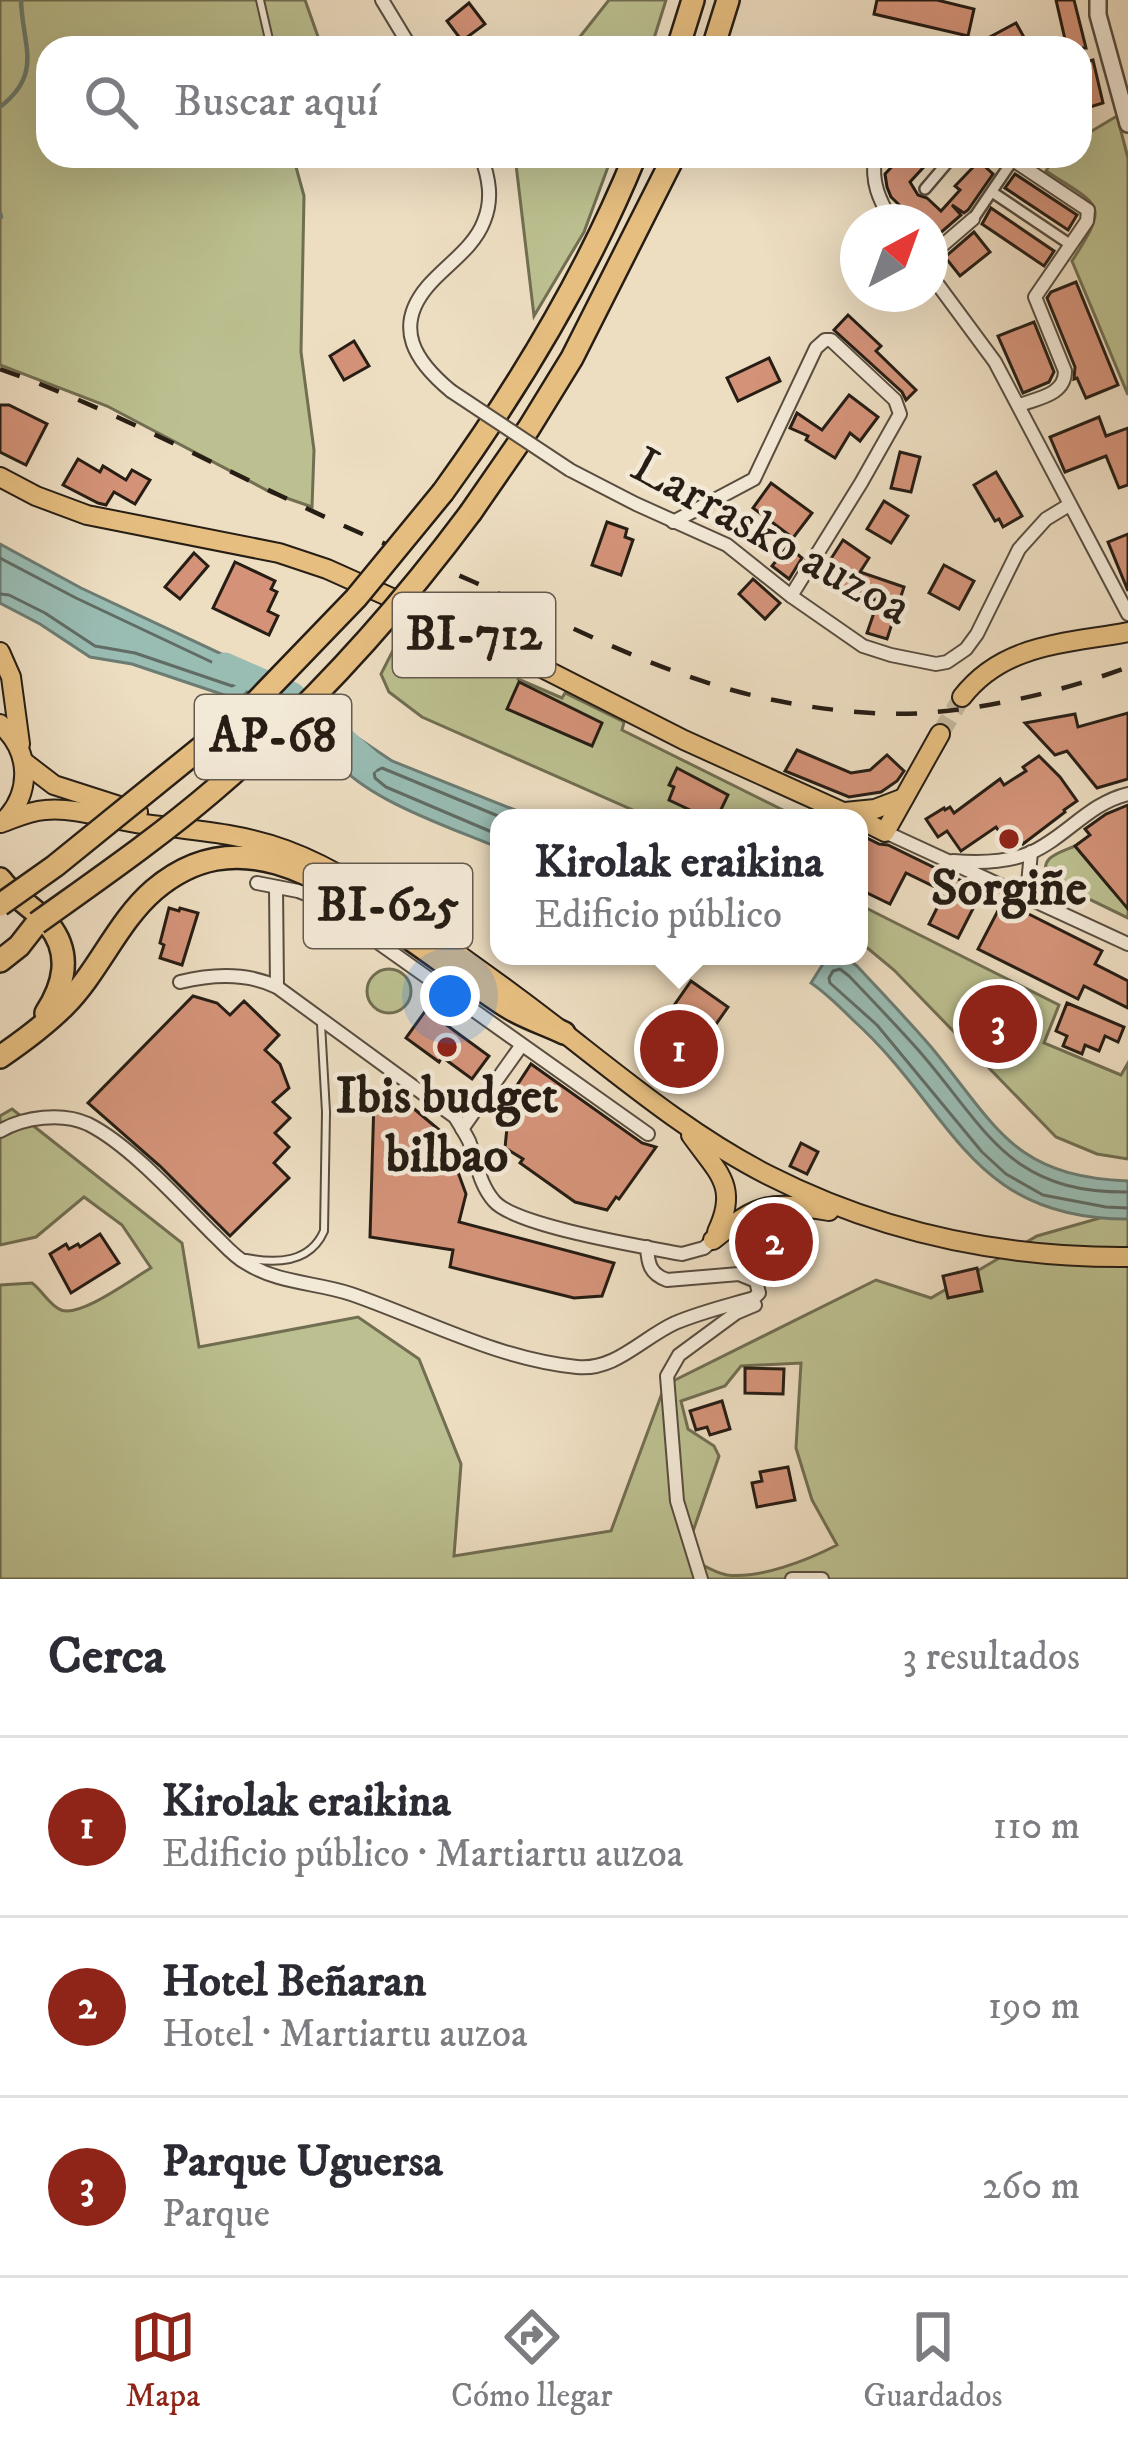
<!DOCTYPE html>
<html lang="es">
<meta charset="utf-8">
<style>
:root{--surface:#fff;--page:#f2f2f3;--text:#2b2b33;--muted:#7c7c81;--line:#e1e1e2;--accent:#8f2418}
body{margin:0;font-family:"IM FELL DW Pica",serif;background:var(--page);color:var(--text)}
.compass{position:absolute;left:840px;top:204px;width:108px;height:108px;border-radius:50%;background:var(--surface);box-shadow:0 12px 48px #0002;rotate:41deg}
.you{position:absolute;left:450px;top:996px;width:42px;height:42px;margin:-30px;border:9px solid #fff;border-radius:50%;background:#1a73e8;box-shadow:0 0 0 18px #1a73e833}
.badge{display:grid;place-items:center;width:78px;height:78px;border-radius:50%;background:var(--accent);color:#fff;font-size:39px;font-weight:700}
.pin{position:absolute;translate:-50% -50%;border:6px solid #fff;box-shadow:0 3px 12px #0006}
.popup{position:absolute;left:490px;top:809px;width:378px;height:156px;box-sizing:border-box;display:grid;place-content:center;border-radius:24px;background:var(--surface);filter:drop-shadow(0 3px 9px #0005);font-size:39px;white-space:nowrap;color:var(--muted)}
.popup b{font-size:45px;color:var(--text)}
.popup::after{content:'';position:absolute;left:50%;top:100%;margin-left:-24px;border:24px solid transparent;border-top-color:var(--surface)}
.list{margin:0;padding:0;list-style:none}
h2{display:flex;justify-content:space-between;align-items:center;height:156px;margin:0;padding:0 48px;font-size:51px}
h2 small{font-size:39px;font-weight:400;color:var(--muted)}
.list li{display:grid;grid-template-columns:78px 1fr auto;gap:36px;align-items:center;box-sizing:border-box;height:180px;padding:0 48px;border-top:3px solid var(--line)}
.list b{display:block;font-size:45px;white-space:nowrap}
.list p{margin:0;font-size:39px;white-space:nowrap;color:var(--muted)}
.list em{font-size:39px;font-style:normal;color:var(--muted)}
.icon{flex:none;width:66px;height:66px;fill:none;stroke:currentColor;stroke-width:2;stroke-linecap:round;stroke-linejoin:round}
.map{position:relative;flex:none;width:1128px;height:1579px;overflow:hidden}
.search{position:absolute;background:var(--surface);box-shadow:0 12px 48px #0002;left:36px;right:36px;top:36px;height:132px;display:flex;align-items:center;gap:30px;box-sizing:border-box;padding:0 42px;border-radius:36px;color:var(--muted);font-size:45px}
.sheet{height:696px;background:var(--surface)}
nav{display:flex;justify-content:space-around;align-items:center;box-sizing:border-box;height:168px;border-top:3px solid var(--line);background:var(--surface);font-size:33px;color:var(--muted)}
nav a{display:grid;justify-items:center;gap:6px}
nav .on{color:var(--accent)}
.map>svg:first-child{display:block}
</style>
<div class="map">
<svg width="1128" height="1579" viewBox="0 0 1128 1579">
<rect width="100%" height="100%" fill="#edddc1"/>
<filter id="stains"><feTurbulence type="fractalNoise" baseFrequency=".00167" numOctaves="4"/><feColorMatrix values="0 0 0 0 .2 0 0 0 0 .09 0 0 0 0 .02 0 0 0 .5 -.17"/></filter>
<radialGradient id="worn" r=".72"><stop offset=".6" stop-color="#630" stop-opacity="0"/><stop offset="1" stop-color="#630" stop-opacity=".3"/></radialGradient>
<g fill="#bcc090" stroke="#716e52" stroke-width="3" fill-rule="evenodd">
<path d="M0,0h305l17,48h-274v108h245l11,40 -3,156 13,98 -2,57 -40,-14 -165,-87 -107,-41z"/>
<path d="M609,0h57l-15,48h-80z"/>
<path d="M1117,116l11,42v237l-56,-134c38,-59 29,-54 -26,-90l9,-15h25v-18z"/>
<path d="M515,156h97l-28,76 -50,84z"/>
<path d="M413,611l106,60 -1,8 44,19 3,-5 59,29 -2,8 177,88h-148l-229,-101 -33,-25 -8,-18z"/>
<path d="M1075,846l36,43 17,13v16l-78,-38c-14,-22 8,-27 25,-34z"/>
<path d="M864,907l195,98 -15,38 77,32 7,-12v96l-31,-5 -41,-17 -162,-167 -35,-29v-26z"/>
<circle cx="389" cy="991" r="22"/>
<path d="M12,1109l170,134 17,104 159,-30 61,42 42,105 -7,92 157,-25 54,-146 211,-105 55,18 106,-62 91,-26v369h-1128v-294l32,-2c10,7 17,22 29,27 19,8 72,-32 90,-42l-29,-43 -38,-28 -48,40 -36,8v-129zM801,1363l-5,85 16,52 25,45c-29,15 -77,34 -110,30 -10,-2 -17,-6 -26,-11l-10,-27 28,-81 -5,-10 -26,-17 -7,-28 44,-15 16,-20z"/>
</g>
<g fill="#99bcb3" stroke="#6b7c73" stroke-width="3">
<path d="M0,544l81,44 183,86 -25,26 -107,-36 -42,-7 -50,-33 -40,-21z"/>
<path d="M346,730l46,31 143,57h-36v30c-46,-20 -147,-52 -169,-97z"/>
<path d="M828,956h15l14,10c25,27 51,54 75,82 66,80 81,128 196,133v38c-160,0 -175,-109 -275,-199 -13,-13 -27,-27 -42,-37z"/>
</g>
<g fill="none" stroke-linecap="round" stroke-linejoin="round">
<g stroke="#606c64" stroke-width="3">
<path d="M0,558l76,40 161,76 3,8 -8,4 -97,-33 -40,-7 -50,-33 -36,-18 -9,-1"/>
<path d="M499,835l-113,-48 -11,-9 -1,-6 8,-4 121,50"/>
<path d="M1128,1192c-119,1 -140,-61 -208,-140 -23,-26 -47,-51 -71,-76l-9,-7 -7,2 -4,7 1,5 47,42 105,127 24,22 37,21 63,12 22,1"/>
</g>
<g stroke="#6b7c73" stroke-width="4.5">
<path d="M0,107c44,-34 22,-62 21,-107"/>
<path d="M0,213l1,4"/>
</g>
<path stroke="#99bcb3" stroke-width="27" d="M225,666l66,29 75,66"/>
</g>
<g fill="#d49379" stroke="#261d14" stroke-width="3">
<path d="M877,0h60l37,9 -6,27 -94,-22z"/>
<path d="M1056,0h18l12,48h-19z"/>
<path d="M469,3l16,21 -23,17 -15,-20z"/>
<path d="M1016,23l14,25h-39l-5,-9z"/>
<path d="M1093,60l10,43 -13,4 -10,-18v-25z"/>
<path d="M902,156h32l-24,26 8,13 9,3 14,13 19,-21 -5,-4 24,-25 14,13 -25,36 -4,3 -12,-8 9,10 -31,27v-20h-13l-26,-25 -4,-10 -2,-13z"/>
<path d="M1015,174l62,41 -9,15 -63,-42z"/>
<path d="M991,208l63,43 -10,15 -62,-42z"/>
<path d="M974,232l16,20 -30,24 -15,-19z"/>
<path d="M1076,282l42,103 -32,13 -9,-20 -3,1 1,-12 -28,-69 4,-6z"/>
<path d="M848,315l33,31 -5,5 40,39 -10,10 -4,-8 -68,-62z"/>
<path d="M1034,322l20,50 -5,10 -26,11 -25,-57z"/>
<path d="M354,341l15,25 -25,14 -14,-24z"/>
<path d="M769,358l11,23 -42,20 -11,-23z"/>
<path d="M849,395l29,22 -18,24 -10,-8 -15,25 -29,-18 2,-4 -18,-8 7,-15 25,17z"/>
<path d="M0,405h9l38,19 -21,41 -26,-13z"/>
<path d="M1099,417l7,19 22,-8v57l-9,3 -13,-32 -41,16 -15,-35z"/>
<path d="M900,452l20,5 -9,35 -20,-4z"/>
<path d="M78,459l22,13 3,-6 23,14 6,-10 18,10 -15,24 -21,-12 -8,13 -8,-2 -35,-18z"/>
<path d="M996,472l26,44 -19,11 -4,-8 -4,2 -21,-36z"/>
<path d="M771,483l41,30 -19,25 -40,-30z"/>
<path d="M884,501l24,15 -17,27 -24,-14z"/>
<path d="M607,522l20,7 -2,8 8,3 -12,35 -29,-10z"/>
<path d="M1128,534v57l-20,-49z"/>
<path d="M843,540l26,18 -9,14 44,15 -17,52 -20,-6 11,-32 -30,-10 -4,5 -26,-17z"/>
<path d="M788,546l14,12 -13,21 -17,-13z"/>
<path d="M194,553l14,13 -28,33 -15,-12z"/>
<path d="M235,562l40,19 -4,8 6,3 -9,19 10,5 -9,19 -56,-27z"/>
<path d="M944,565l30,16 -15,28 -30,-16z"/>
<path d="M753,579l27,24 -15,16 -26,-25z"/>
<path d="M519,682l83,41 -10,23 -85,-37z"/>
<path d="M1128,713v66l-31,9 -30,-37 -12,4 -30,-32 50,-9 3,13z"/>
<path d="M797,750l54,23 19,-3 17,-15 17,16 -7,10 -16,11 -32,5 -64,-26z"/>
<path d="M1039,756l21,21 17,24 -13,9 1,2 -42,32 -4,-7 -11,8 -12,-18 -35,24 -14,-20 -9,6 -12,-18 18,-11 1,2 5,-3 4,6 46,-34 4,6 22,-14 -3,-4z"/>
<path d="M677,768l51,27 -11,23h-10l-38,-18 5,-13 -5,-2z"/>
<path d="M1128,805v104l-53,-63 15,-11 -5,-6 21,-15z"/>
<path d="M859,834l20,10 9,1 94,46 -24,47 -29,-14 16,-32 -39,-19 -16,31 -31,-15z"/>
<path d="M1003,901l99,50 -7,13 33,17v27l-44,-22 -6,13 -100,-50z"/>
<path d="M169,908l10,3 1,-3 18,5 -16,52 -22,-7 4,-13 -4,-2z"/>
<path d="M691,981l37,26 -46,66 -37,-26z"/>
<path d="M193,996l24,7 13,12 14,-14 35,34 -14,15 15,14 9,24 -16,14 17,16 -15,15 14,14 -15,16 15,15 -59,58 -70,-70 -72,-63z"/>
<path d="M1067,1003l57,24 -6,15 -13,-6 -6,15 -14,-6 -3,9 -19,-8 4,-10 -11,-5z"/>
<path d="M426,1010l63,46 -17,23 -30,-22 -3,5 -33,-24z"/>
<path d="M531,1064l111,79 14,4 -37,52 -3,-2 -9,13 -32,-8 -55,-39 3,-4 -18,-11 5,-52z"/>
<path d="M400,1097l44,37 22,60 -7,28 155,41 -12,33 -28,2 -124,-31 3,-17 -83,-13 4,-138z"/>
<path d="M801,1143l17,9 -11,22 -17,-8z"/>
<path d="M778,1219l20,5 -10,44 -38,-8 8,-35z"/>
<path d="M100,1234l19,29 -48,30 -21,-39 16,-10 3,5 9,-5 2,3z"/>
<path d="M977,1268l5,23 -34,7 -5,-22z"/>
<path d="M745,1368l39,1 -1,25 -38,-1z"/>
<path d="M722,1401l8,28 -20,6 -3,-8 -11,3 -6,-19z"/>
<path d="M788,1467l7,33 -38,7 -5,-24 10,-2 -2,-9z"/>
</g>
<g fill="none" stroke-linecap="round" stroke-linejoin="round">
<path stroke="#c5b79e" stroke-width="18" stroke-dasharray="18 9" stroke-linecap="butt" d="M940,734l22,-37"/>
<g stroke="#584d3f" stroke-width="10">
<g id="service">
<path d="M260,0l11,48"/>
<path d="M288,156l1,7"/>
<path d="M246,1258c31,6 64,5 78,-27l2,-119 -5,-88"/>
</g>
</g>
<g stroke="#584d3f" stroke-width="14">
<g id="pedestrian">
<path d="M925,189l28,-33"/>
<path d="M992,192l79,53"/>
<path d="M973,219l40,-59"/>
</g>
</g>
<g stroke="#584d3f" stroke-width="16">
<g id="minor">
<path d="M382,0l29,48"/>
<path d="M875,156c-4,27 4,43 17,66"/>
<path d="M1007,156l81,54 -1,11 -52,76 30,74c0,24 -27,27 -45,34"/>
<path d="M930,256l43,-37"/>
<path d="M930,274l65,88 133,252"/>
<path d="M451,391c-35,-29 -59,-63 -23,-105 18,-21 46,-38 56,-65 9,-22 5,-43 -3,-65"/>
<path d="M570,470l66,34 91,41 64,51 72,50 28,9 45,9 11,-2 19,-13 11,-15 42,-85 27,-30 23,-14"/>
<path d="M673,522l81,-43 62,-131 9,-8h6l64,60 5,14 -39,69 -70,113"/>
<path d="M885,832l243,112"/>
<path d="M1031,852l-3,32 4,14"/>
<path d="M953,861c24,2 55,1 77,-8 35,-15 59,-50 98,-59"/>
<path d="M257,883l41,8 16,6 334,237"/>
<path d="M276,887l1,100"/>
<path d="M180,982c33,-8 66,-10 97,5l178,130c5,8 10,16 14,24 8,21 10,43 25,60 21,25 151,46 188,53l22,-6 9,-8"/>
<path d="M462,1129l59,-83"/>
<path d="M0,1131c24,-14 62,-19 88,-7 42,21 90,75 124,109 11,10 21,23 34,30 34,21 69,19 105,31 75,26 146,65 226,73 38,4 65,-29 98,-44 26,-11 52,-17 79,-25l5,-5 -3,-12 -17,-7 -72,6c-17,-6 -19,-16 -20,-33"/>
<path d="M701,1579l-24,-78 -10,-125 12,-21 57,-42 19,-8"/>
<path d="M792,1579h30"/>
</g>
</g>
<g stroke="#584d3f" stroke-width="20">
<path id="tertiary" d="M1098,0v15l30,109"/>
</g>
<g stroke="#261d14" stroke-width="22">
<g id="primary">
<path d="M0,477l36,19 51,19 192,38 48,16 174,78 183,93 172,78"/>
<path d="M0,652l11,25 9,67"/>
<path d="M962,697c42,-54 104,-53 166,-65"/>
<path d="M0,724c31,27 32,68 4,97"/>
<path d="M24,762l30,23 84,27"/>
<path d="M845,812l30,-3 29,-11"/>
<path d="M859,819l26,13 55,-98"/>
<path d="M1,823c14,-5 28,-12 44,-13 32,-3 66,10 98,14 48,6 97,9 143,26 49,18 92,48 134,78 47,32 94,66 139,101 68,53 133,107 209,146 112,57 234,83 360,82"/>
<path d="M691,1135c27,38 48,51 26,97"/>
<path d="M713,1240c47,-38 56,-39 116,-29"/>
</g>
</g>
<g stroke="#261d14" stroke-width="26">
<g id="motorway">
<path d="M678,48l15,-48"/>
<path d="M713,48l15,-48"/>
<path d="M443,492c76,-105 143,-216 192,-336"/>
<path d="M471,512l58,-84 43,-70 102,-202"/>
<path d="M0,879c14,19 34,28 49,46 23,29 15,60 -3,88"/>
<path d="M0,961l19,-15 18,-23"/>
<path d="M0,1057c22,-15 45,-32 64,-51 35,-35 53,-84 90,-116 82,-70 166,-14 239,37 38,26 75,54 113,79 17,11 39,18 58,27"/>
</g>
</g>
<use href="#service" stroke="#f3e9d7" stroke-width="6"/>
<use href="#pedestrian" stroke="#f3e9d7" stroke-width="9"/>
<use href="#minor" stroke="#f3e9d7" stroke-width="12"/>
<use href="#tertiary" stroke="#f3e9d7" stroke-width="15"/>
<use href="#primary" stroke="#e6be80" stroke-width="18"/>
<use href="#motorway" stroke="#e6be80" stroke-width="21"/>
<path stroke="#261d14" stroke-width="4.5" stroke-dasharray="21 21" stroke-linecap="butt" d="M0,369c118,42 227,103 340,155 44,20 89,38 134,58 98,45 198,99 305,119 44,9 100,15 145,12 68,-5 140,-22 204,-46"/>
<g stroke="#584d3f" stroke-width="16" stroke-linecap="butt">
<path id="minor-bridge" d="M451,391l119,79"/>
</g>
<g stroke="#261d14" stroke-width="26" stroke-linecap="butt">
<g id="motorway-bridge">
<path d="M0,905l55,-39 195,-158 106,-110 87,-106"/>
<path d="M37,923c60,-43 121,-85 177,-133 96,-82 182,-177 257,-278"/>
</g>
</g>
<use href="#minor-bridge" stroke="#f3e9d7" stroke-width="12"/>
<use href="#motorway-bridge" stroke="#e6be80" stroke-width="21"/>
</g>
<g fill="#8f2418" stroke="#f3e9d7" stroke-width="4.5">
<circle cx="1009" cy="839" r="12"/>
<circle cx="447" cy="1047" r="12"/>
</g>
<g text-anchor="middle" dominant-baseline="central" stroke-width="9" stroke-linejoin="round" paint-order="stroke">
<g fill="#f3e9d7" stroke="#645a4e" stroke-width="3">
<rect x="393" y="593" width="162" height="84" rx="9"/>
<rect x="195" y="695" width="156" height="84" rx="9"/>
<rect x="304" y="864" width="168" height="84" rx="9"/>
</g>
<g font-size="48" font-weight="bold" fill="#261d14">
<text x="474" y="635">BI-712</text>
<text x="273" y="737">AP-68</text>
<text x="388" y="906">BI-625</text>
</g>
<g font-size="51" fill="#261d14" stroke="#f3e9d7">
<text transform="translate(771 537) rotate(29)">Larrasko auzoa</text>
</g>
<g font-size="51" font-weight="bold" fill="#261d14" stroke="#f3e9d7">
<text x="1009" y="889">Sorgiñe</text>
<text x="447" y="1097">Ibis budget<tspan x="447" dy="59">bilbao</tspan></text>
</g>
</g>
<rect width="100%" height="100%" filter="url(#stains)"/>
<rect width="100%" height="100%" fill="url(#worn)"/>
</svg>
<svg class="compass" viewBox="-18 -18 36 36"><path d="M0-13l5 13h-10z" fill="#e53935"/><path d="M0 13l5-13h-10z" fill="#7c7c81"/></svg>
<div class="you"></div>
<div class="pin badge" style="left:679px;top:1049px">1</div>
<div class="popup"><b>Kirolak eraikina</b>Edificio público</div>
<div class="pin badge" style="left:774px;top:1242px">2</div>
<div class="pin badge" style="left:998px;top:1024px">3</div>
<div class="search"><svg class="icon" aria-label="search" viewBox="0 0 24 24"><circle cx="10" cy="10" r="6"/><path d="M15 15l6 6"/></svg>Buscar aquí</div>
</div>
<section class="sheet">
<h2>Cerca<small>3 resultados</small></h2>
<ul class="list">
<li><span class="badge">1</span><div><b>Kirolak eraikina</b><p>Edificio público · Martiartu auzoa</p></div><em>110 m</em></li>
<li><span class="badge">2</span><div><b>Hotel Beñaran</b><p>Hotel · Martiartu auzoa</p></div><em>190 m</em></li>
<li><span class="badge">3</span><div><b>Parque Uguersa</b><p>Parque</p></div><em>260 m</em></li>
</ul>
</section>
<nav>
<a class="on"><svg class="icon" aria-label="map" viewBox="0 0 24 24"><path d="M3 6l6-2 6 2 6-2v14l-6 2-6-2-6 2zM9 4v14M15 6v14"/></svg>Mapa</a>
<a><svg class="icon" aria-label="directions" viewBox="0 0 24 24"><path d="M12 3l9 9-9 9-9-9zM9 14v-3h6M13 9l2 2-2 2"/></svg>Cómo llegar</a>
<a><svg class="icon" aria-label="saved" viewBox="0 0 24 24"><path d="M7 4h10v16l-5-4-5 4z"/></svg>Guardados</a>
</nav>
